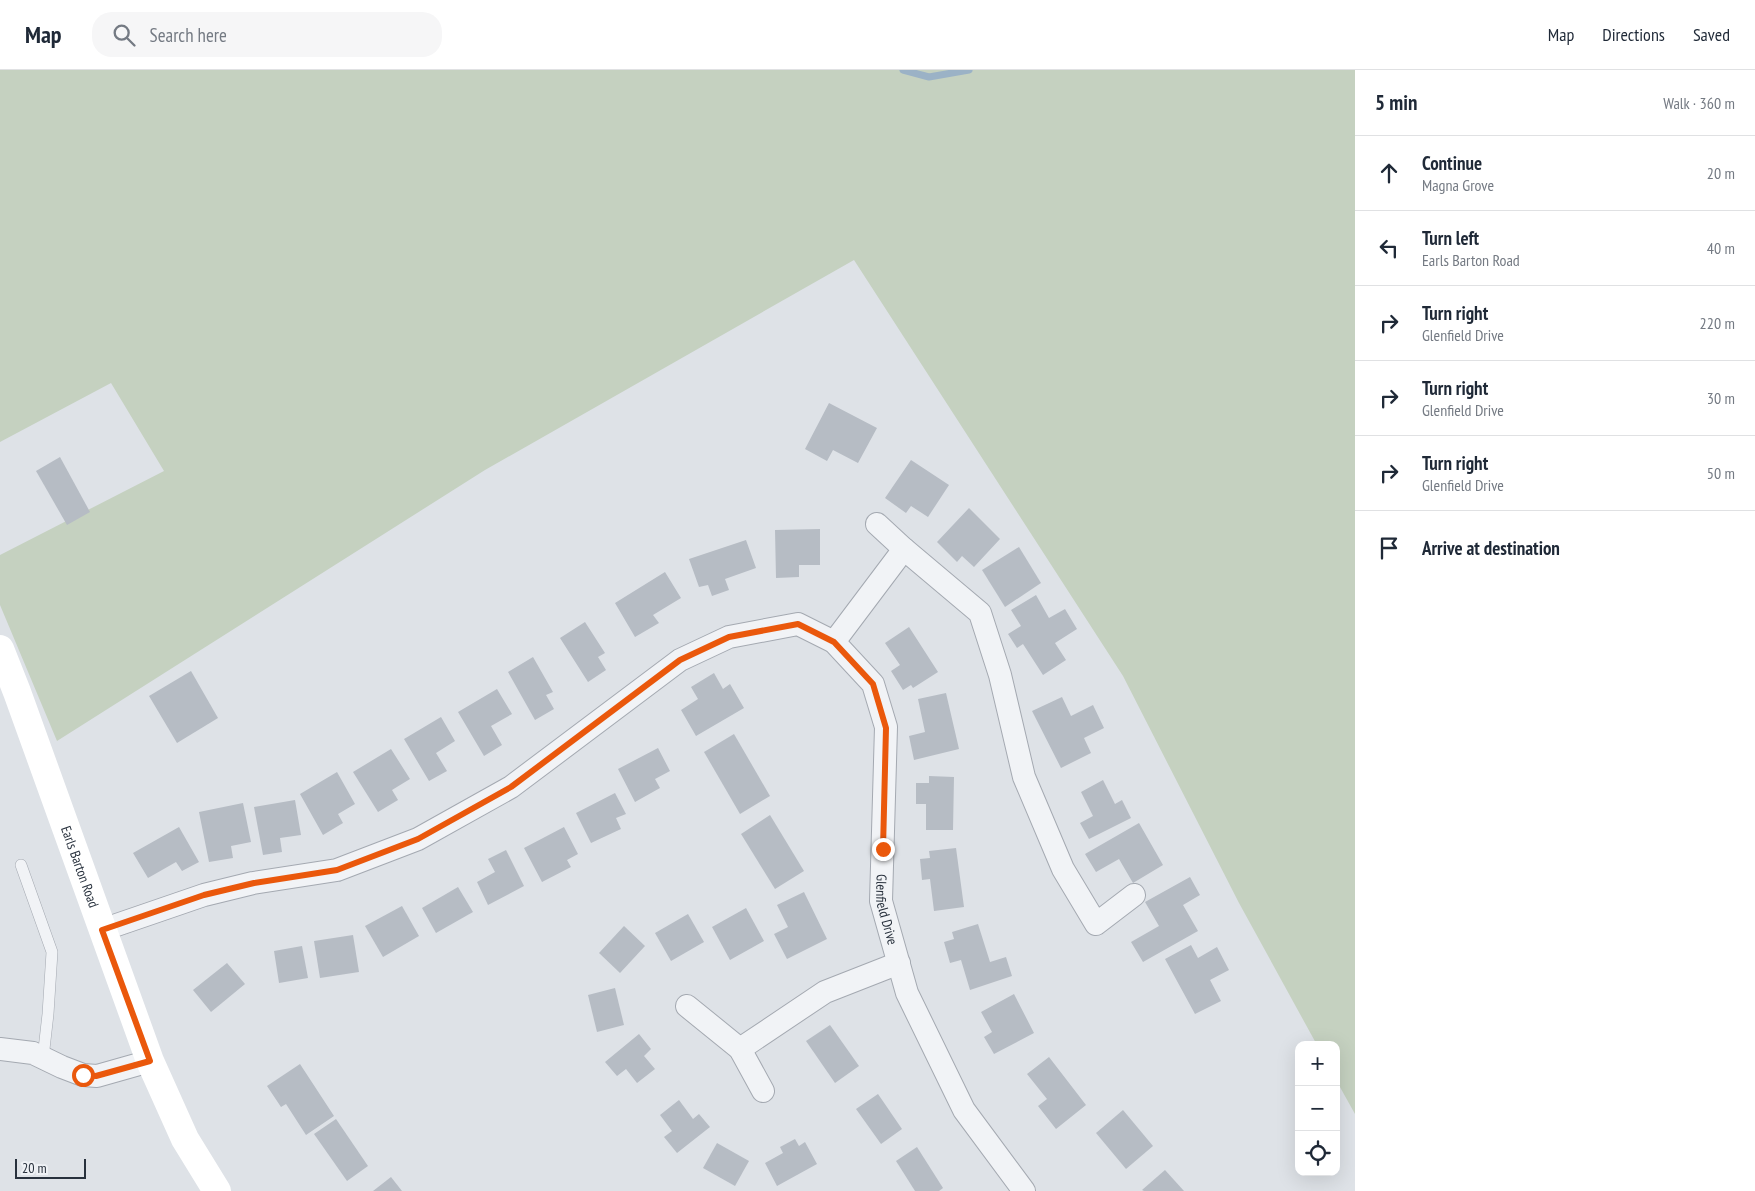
<!DOCTYPE html>
<meta charset="utf-8">
<style>
:root{--surface:#fff;--page:#f6f6f7;--text:#1f2937;--muted:#747a83;--line:#e0e1e3}
body{margin:0;font-family:"PT Sans Narrow",sans-serif;background:var(--page);color:var(--text)}
.controls{position:absolute;right:15px;bottom:15px;display:grid;overflow:hidden;border-radius:10px;box-shadow:0 5px 20px #0002}
.controls button{width:45px;height:45px;display:grid;place-items:center;padding:0;border:0;border-bottom:1px solid var(--line);background:var(--surface);color:var(--text);font:25px sans-serif}
.scale{position:absolute;left:15px;bottom:12px;width:71px;box-sizing:border-box;padding-left:5px;border:2px solid #28313d;border-top:0;font-size:14px;line-height:18px;white-space:nowrap;color:#28313d;-webkit-text-stroke:4px #eef1f5;paint-order:stroke}
.stop{position:absolute;width:15px;height:15px;margin:-11px;border:4px solid #ea580c;border-radius:50%;background:#fff}
.stop.end{background:#ea580c;border-color:#fff;box-shadow:0 1px 5px #0008}
.list{margin:0;padding:0;list-style:none}
h2{display:flex;justify-content:space-between;align-items:center;height:65px;margin:0;padding:0 20px;font-size:21px}
h2 small{font-size:16px;font-weight:400;color:var(--muted)}
.list li{display:grid;grid-template-columns:32px 1fr auto;gap:15px;align-items:center;box-sizing:border-box;height:75px;padding:0 20px;border-top:1px solid var(--line)}
.list b{display:block;font-size:19px;white-space:nowrap}
.list p{margin:0;font-size:16px;white-space:nowrap;color:var(--muted)}
.list em{font-size:16px;font-style:normal;color:var(--muted)}
.icon{flex:none;width:28px;height:28px;fill:none;stroke:currentColor;stroke-width:2;stroke-linecap:round;stroke-linejoin:round}
.map{position:relative;flex:none;width:1355px;height:1121px;overflow:hidden}
header{display:flex;align-items:center;gap:30px;box-sizing:border-box;height:70px;padding:0 25px;background:var(--surface);border-bottom:1px solid var(--line)}
header strong{font-size:24px}
nav{display:flex;gap:28px;margin-inline-start:auto;font-size:18px}
.search{width:350px;height:45px;background:var(--page);display:flex;align-items:center;gap:12px;box-sizing:border-box;padding:0 18px;border-radius:20px;color:var(--muted);font-size:19px}
main{display:flex}
aside{flex:1;background:var(--surface)}
.map>svg:first-child{display:block}
</style>
<header>
<strong>Map</strong>
<div class="search"><svg class="icon" aria-label="search" viewBox="0 0 24 24"><circle cx="10" cy="10" r="6"/><path d="M15 15l6 6"/></svg>Search here</div>
<nav><a>Map</a><a>Directions</a><a>Saved</a></nav>
</header>
<main>
<div class="map">
<svg width="1355" height="1121" viewBox="0 0 1355 1121">
<rect width="100%" height="100%" fill="#dee2e7"/>
<path fill="#c5d1c0" d="M0,0h1355v1044l-19,-34v-35h-19l-78,-142 -116,-227 -269,-416 -369,210 -428,271 -57,-136v-50l164,-84 -53,-88 -111,59z"/>
<g fill="none" stroke-linecap="round" stroke-linejoin="round">
<path stroke="#9bb2c6" stroke-width="7" d="M903,0l26,7 40,-7"/>
</g>
<g fill="#b6bcc4">
<path d="M829,333l48,25 -19,35 -25,-13 -6,11 -22,-12z"/>
<path d="M60,387l30,55 -23,13 -31,-54z"/>
<path d="M911,390l38,25 -21,32 -17,-11 -5,7 -21,-15z"/>
<path d="M969,438l31,31 -26,28 -12,-11 -5,6 -20,-20z"/>
<path d="M820,459v36h-21v12l-23,1 -1,-48z"/>
<path d="M746,470l10,28 -31,11 4,11 -17,6 -4,-11 -9,2 -10,-28z"/>
<path d="M1019,477l22,36 -36,24 -23,-37z"/>
<path d="M665,502l16,26 -28,17 6,8 -24,14 -20,-34z"/>
<path d="M1036,525l13,23 16,-9 12,20 -22,14 11,17 -23,15 -20,-31 -6,4 -9,-14 13,-8 -10,-16z"/>
<path d="M585,552l20,31 -7,4 8,13 -18,12 -28,-44z"/>
<path d="M909,557l29,45 -25,16 -2,-3 -8,5 -12,-19 9,-6 -15,-22z"/>
<path d="M533,587l20,35 -7,3 8,14 -19,11 -27,-48z"/>
<path d="M191,601l27,47 -41,25 -28,-47z"/>
<path d="M714,603l9,16 7,-5 14,24 -48,28 -15,-26 17,-11 -7,-12z"/>
<path d="M497,619l15,25 -21,12 11,19 -18,11 -26,-44z"/>
<path d="M946,623l13,56 -45,11 -5,-24 16,-4 -7,-33z"/>
<path d="M1062,627l9,19 22,-11 11,23 -20,10 7,15 -30,15 -29,-57z"/>
<path d="M441,647l14,24 -19,12 11,18 -18,10 -25,-42z"/>
<path d="M734,664l36,62 -30,18 -36,-62z"/>
<path d="M658,678l12,23 -15,8 5,9 -25,14 -17,-33z"/>
<path d="M391,679l19,30 -18,11 6,10 -20,12 -25,-40z"/>
<path d="M337,702l18,32 -17,10 5,9 -20,12 -23,-41z"/>
<path d="M929,706l25,1 -1,53h-27v-26h-10v-21h13z"/>
<path d="M1103,710l12,24 7,-4 9,18 -42,21 -9,-16 13,-7 -12,-24z"/>
<path d="M615,723l11,21 -10,4 5,11 -30,14 -15,-30z"/>
<path d="M295,730l6,35 -21,3 2,14 -19,3 -9,-48z"/>
<path d="M243,733l8,39 -20,4 2,12 -24,4 -10,-50z"/>
<path d="M770,745l34,56 -29,18 -34,-55z"/>
<path d="M1139,753l24,42 -30,18 -14,-24 -23,13 -11,-18z"/>
<path d="M179,757l20,35 -17,9 -6,-9 -28,16 -15,-25z"/>
<path d="M564,757l14,27 -11,6 4,7 -29,15 -18,-34z"/>
<path d="M956,778l8,59 -30,4 -4,-32 -8,1 -2,-21 10,-1 -1,-7z"/>
<path d="M506,780l18,36 -36,19 -11,-23 18,-10 -7,-13z"/>
<path d="M1190,807l10,18 -17,10 15,26 -55,31 -12,-20 28,-16 -14,-24z"/>
<path d="M458,817l15,25 -37,21 -14,-25z"/>
<path d="M804,822l23,47 -40,20 -13,-25 14,-7 -11,-22z"/>
<path d="M402,836l17,30 -36,21 -18,-31z"/>
<path d="M746,838l18,33 -34,19 -18,-33z"/>
<path d="M688,844l16,28 -33,19 -16,-28z"/>
<path d="M978,854l12,38 16,-5 6,19 -42,14 -9,-30 -11,3 -6,-21 10,-3 -2,-7z"/>
<path d="M624,856l21,20 -25,27 -21,-20z"/>
<path d="M353,865l6,37 -39,6 -6,-37z"/>
<path d="M1191,875l7,13 19,-11 12,23 -19,10 11,21 -26,13 -30,-55z"/>
<path d="M302,876l6,32 -29,5 -5,-32z"/>
<path d="M227,893l18,21 -34,28 -18,-22z"/>
<path d="M615,918l9,37 -27,7 -9,-37z"/>
<path d="M1014,924l20,39 -40,21 -10,-17 8,-5 -11,-20z"/>
<path d="M830,955l29,41 -24,17 -29,-42z"/>
<path d="M639,964l12,15 -7,7 11,13 -18,14 -11,-14 -9,7 -12,-14z"/>
<path d="M1049,987l37,48 -30,24 -18,-23 9,-7 -20,-25z"/>
<path d="M300,994l34,52 -28,19 -20,-31 -5,3 -14,-21z"/>
<path d="M878,1024l24,35 -21,15 -25,-35z"/>
<path d="M679,1030l14,19 6,-5 11,13 -33,26 -13,-16 8,-6 -12,-16z"/>
<path d="M1123,1040l30,36 -27,23 -30,-36z"/>
<path d="M336,1049l32,47 -21,15 -33,-47z"/>
<path d="M795,1069l4,7 6,-4 12,22 -40,22 -12,-23 18,-10 -3,-6z"/>
<path d="M717,1073l32,18 -14,25 -32,-18z"/>
<path d="M917,1077l26,41 -4,3h-24l-19,-30z"/>
<path d="M1165,1100l19,21h-40l-2,-1z"/>
<path d="M391,1107l11,14h-29z"/>
</g>
<g fill="none" stroke-linecap="round" stroke-linejoin="round">
<g stroke="#a4a9b1" stroke-width="12">
<path id="service" d="M21,795l31,87 -4,62 -5,44"/>
</g>
<g stroke="#a4a9b1" stroke-width="24">
<g id="minor">
<path d="M877,454l27,25 76,64 20,62 24,102 39,92 33,55 38,-29"/>
<path d="M834,572l70,-93"/>
<path id="s1" d="M102,860l102,-35 49,-12 84,-13 81,-31 93,-52 169,-127 49,-23 69,-13 36,18 39,42 13,43 -5,174 26,92 57,117 60,81"/>
<path d="M687,936l53,43 23,42"/>
<path d="M0,979l33,4 29,14 21,8 14,1 53,-15"/>
<path d="M740,979l85,-57 74,-29"/>
</g>
</g>
<use href="#service" stroke="#f1f3f6" stroke-width="11"/>
<use href="#minor" stroke="#f1f3f6" stroke-width="22"/>
<path stroke="#fff" stroke-width="28" id="s2" d="M0,579l17,43 133,369 35,78 32,52"/>
</g>
<g fill="none" stroke-linecap="round" stroke-linejoin="round">
<path stroke="#ea580c" stroke-width="6" d="M83,1005l13,1 54,-15 -48,-131 102,-35 50,-12 83,-13 81,-31 93,-52 169,-127 49,-23 69,-13 36,18 39,42 13,44 -3,121"/>
</g>
<g text-anchor="middle" dominant-baseline="central" stroke-width="4" stroke-linejoin="round" paint-order="stroke">
<g font-size="14" fill="#28313d" stroke="#eef1f5">
<text stroke="none"><textPath href="#s2" startOffset="232">Earls Barton Road</textPath></text>
<text stroke="none"><textPath href="#s1" startOffset="1098">Glenfield Drive</textPath></text>
</g>
</g>
</svg>
<div class="controls">
<button>+</button>
<button>−</button>
<button><svg class="icon" aria-label="locate" viewBox="0 0 24 24"><circle cx="12" cy="12" r="6"/><path d="M12 2v4M12 18v4M2 12h4M18 12h4"/></svg></button>
</div>
<div class="scale">20 m</div>
<div class="stop" style="left:83px;top:1005px"></div>
<div class="stop end" style="left:883px;top:779px"></div>
</div>
<aside>
<h2>5 min<small>Walk · 360 m</small></h2>
<ul class="list">
<li><svg class="icon" aria-label="ahead" viewBox="0 0 24 24"><path d="M12 20V5M6 11l6-6 6 6"/></svg><div><b>Continue</b><p>Magna Grove</p></div><em>20 m</em></li>
<li><svg class="icon" aria-label="left" viewBox="0 0 24 24"><path d="M17 20v-9H6M10 6l-5 5 5 5"/></svg><div><b>Turn left</b><p>Earls Barton Road</p></div><em>40 m</em></li>
<li><svg class="icon" aria-label="right" viewBox="0 0 24 24"><path d="M7 20v-9h11M14 6l5 5-5 5"/></svg><div><b>Turn right</b><p>Glenfield Drive</p></div><em>220 m</em></li>
<li><svg class="icon" aria-label="right" viewBox="0 0 24 24"><path d="M7 20v-9h11M14 6l5 5-5 5"/></svg><div><b>Turn right</b><p>Glenfield Drive</p></div><em>30 m</em></li>
<li><svg class="icon" aria-label="right" viewBox="0 0 24 24"><path d="M7 20v-9h11M14 6l5 5-5 5"/></svg><div><b>Turn right</b><p>Glenfield Drive</p></div><em>50 m</em></li>
<li><svg class="icon" aria-label="arrive" viewBox="0 0 24 24"><path d="M6 21V4h12l-3 4 3 4H6"/></svg><div><b>Arrive at destination</b></div></li>
</ul>
</aside>
</main>
